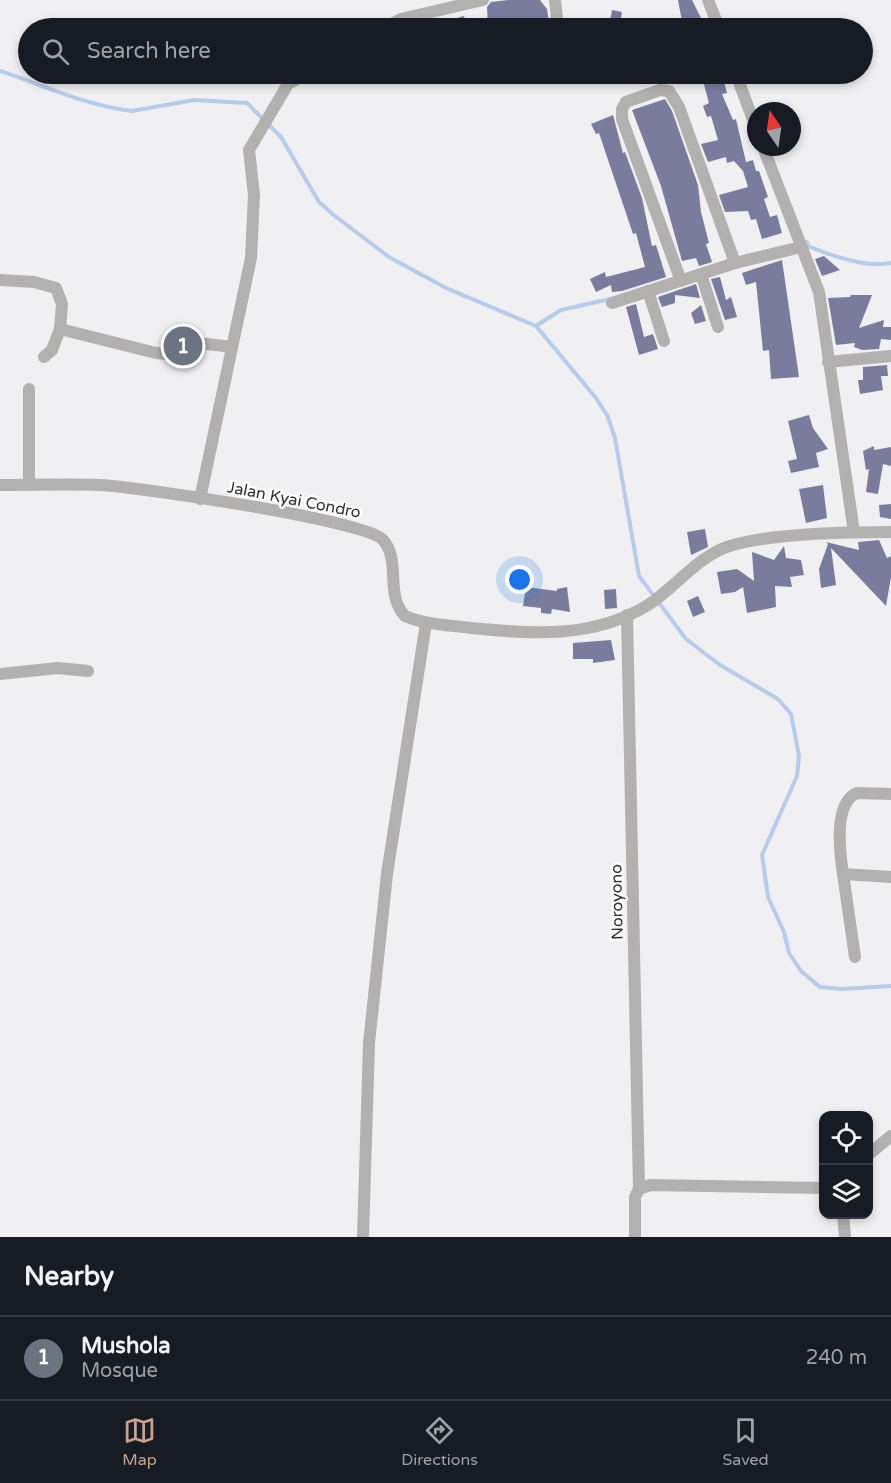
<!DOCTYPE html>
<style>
:root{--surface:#171b24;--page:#20242c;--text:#f1f3f6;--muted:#9ea1a6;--line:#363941;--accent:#cda18b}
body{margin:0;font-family:"Varela Round",sans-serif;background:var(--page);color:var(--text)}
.controls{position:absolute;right:18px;bottom:18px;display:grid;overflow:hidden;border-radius:12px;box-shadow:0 3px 9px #0003}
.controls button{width:54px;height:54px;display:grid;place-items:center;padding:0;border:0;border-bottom:2px solid var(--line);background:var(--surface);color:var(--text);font:30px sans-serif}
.compass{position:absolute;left:747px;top:102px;width:54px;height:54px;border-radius:50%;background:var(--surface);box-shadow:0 3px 9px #0003;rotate:347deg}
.you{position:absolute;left:520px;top:580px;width:21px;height:21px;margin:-15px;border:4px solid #fff;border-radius:50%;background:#1a73e8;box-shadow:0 0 0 9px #1a73e833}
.badge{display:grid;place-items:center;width:39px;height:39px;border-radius:50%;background:var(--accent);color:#fff;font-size:20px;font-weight:700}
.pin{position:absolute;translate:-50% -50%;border:3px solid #fff;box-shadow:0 2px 6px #0006}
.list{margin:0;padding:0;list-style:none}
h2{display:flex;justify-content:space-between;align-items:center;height:78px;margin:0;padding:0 24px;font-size:26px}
h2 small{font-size:20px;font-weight:400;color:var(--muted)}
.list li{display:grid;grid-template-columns:39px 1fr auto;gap:18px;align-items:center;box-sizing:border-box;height:84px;padding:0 24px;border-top:2px solid var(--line)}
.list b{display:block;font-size:22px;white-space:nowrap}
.list p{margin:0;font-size:20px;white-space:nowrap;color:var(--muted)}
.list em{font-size:20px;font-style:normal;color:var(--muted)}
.icon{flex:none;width:33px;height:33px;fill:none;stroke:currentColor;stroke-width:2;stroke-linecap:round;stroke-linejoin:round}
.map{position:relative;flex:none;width:891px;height:1237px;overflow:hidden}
.search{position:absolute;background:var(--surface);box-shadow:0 3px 9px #0003;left:18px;right:18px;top:18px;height:66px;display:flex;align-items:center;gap:15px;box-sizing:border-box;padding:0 21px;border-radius:33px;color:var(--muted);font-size:22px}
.sheet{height:162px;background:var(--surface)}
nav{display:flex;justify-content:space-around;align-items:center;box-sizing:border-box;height:84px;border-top:2px solid var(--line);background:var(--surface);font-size:16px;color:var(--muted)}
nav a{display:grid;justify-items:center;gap:3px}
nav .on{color:var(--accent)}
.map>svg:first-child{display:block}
</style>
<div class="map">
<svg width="891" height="1237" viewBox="0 0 891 1237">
<rect width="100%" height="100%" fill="#f0f0f2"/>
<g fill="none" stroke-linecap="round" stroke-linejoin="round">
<g stroke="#b5cceb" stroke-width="4">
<path d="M0,71c43,14 87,35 132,40l62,-11 53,3 34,34 38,65 16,14 54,41 57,31 90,38 60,72 12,19 7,21 24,138 47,63 34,26 58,34 13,15 8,42 -2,20 -35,79 6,42 16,35 5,21 12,18 19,16 21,2 50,-3"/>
<path d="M802,243l5,-1 1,4c24,10 58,22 83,17"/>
<path d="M536,326l25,-16 49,-11"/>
</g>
</g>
<g fill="#7a7c9d">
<path d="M508,0h32l7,9 3,19h-34l-1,-2 -27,2 -1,-21 4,-5z"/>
<path d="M678,0h14l11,22 -13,6h-24l16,-7z"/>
<path d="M612,10l10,2 -3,16 -10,-1z"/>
<path d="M464,16l3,12h-19l-2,-7z"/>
<path d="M701,74h16l2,5 4,-1 4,15 -5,1 11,26 3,-1 10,43 7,-2 3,11h3l9,26 -4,2 6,18 7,-2 5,18 -20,6 -6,-20 -5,1 -3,-9 -23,1 -6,-17 29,-8 -5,-16 -9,-10 -7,2 -1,-6 -18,5 -7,-18 17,-4 -7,-24 -4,1 -4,-11 6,-3z"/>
<path d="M665,99l7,12 26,74 3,27 8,31 -3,1 6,18 -13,4 -3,-8 -14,3 -21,-75 -29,-76z"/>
<path d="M613,115l10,38 2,-1 17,46 10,48 4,-1 10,32 -44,14 -10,1 -1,-7 -15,7 -6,-13 15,-7 1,5 39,-10 -9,-34 -3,1 -34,-101 -3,1 -5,-10z"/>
<path d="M824,256l16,14 -18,6 -7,-17z"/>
<path d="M782,260l17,117 -28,2 -2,-29 -6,1 -7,-69 -10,3 -4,-12z"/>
<path d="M720,277l6,23 5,-3 6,20 -12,3 -14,-41z"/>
<path d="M696,284l4,14 -25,-3v8l-13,4 -4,-10z"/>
<path d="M851,295h21l-13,33 25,-8 -1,7h8v13l-10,-1 -2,10 -17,1 -8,-3 1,-4 -19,2 -8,-47 22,-1z"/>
<path d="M636,304l8,33 9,-3 5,15 -19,6 -13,-48z"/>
<path d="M701,305l5,16 -11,3 -4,-11z"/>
<path d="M887,365l1,11h-7l2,14 -23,4 -2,-14h5v-13z"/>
<path d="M809,415l4,13 15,21 -12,4 3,14 -28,6 -3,-12 9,-2 -9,-38z"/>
<path d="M874,446v4l17,-3v19l-8,-2 -5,30 -12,-2 3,-23 -3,1 -3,-19z"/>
<path d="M823,485l4,33 -21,5 -7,-34z"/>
<path d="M891,504v15l-11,-2 -1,-12z"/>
<path d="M705,529l3,18 -17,8 -4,-23z"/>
<path d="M879,540l8,18 4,-2v21l-5,29 -55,-58 5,37 -15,3 -2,-19 9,-25 -2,-2 33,8 -1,-8z"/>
<path d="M784,546l2,12 15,2 3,15 -14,2 2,10 -17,-1 1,21 -29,6 -4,-26 -8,5 -14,2 -4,-22 20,-3 17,12 -2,-29 22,8z"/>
<path d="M526,587l31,4v-2l10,-2 3,25 -18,-3 -1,5 -10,-1v-5l-18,-2z"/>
<path d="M616,589l1,19 -12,1 -1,-19z"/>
<path d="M698,596l7,16 -12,5 -6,-16z"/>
<path d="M611,640l4,20 -22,3v-4h-20v-16z"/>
</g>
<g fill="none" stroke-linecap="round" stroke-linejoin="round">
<g stroke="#b2b1b0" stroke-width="12">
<path d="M555,0l3,28"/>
<path d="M708,0l11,28"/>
<path d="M384,28l17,-9 82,-19"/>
<path d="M536,74v1"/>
<path d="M736,74l20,54"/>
<path d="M763,147l56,145 35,240"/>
<path d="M701,274l17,53"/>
<path d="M0,280l34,2 22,6 6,16 -2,25 96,24 31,3 12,-13 33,4"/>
<path d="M681,281l-59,-162v-10l4,-7 34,-12 9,1 10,16 56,156"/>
<path d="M648,291l16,50"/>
<path d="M612,303l123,-40 66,-16"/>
<path d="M44,357l8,-7 8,-21"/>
<path d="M828,362l63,-6"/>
<path d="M29,389v96"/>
<path d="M0,485c33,0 67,-1 100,0 38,2 262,35 282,54 20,20 2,55 23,77 21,9 44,9 66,12 61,6 122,11 177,-23 28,-18 51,-51 85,-60 43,-12 113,-13 158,-13"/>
<path d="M200,499l51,-241 3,-63 -5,-45 39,-66 17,-10"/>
<path d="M627,615l12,574 -4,8v40"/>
<path d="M0,674l58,-6 30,3"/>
<path d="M843,874c-3,-20 -10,-71 14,-81l34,1"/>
<path d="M855,957l-12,-83 48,3"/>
<path d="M868,1155l23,-19"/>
<path d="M639,1189l11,-4 174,3"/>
<path d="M843,1214l2,23"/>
<path d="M363,1237l6,-194 18,-169 39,-251"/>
</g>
</g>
<g text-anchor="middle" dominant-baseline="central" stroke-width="5" stroke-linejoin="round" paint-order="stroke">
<g font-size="16" fill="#2f2f30" stroke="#fefeff">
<text transform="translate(294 500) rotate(11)">Jalan Kyai Condro</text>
<text transform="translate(617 902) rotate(-91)">Noroyono</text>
</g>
</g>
</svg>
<div class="controls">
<button><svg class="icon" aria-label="locate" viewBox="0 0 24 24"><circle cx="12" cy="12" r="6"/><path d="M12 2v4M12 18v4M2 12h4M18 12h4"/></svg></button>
<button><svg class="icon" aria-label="layers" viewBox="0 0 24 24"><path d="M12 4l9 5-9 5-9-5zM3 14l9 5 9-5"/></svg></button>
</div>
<svg class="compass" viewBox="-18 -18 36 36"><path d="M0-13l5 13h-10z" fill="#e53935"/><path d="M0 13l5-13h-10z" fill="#9ea1a6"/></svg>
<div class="you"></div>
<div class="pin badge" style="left:183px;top:346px;background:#6b7280">1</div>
<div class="search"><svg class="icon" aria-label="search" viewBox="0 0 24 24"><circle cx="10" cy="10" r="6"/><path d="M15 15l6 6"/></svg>Search here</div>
</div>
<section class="sheet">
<h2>Nearby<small></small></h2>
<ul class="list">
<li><span class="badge" style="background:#6b7280">1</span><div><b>Mushola</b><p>Mosque</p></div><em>240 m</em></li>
</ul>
</section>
<nav>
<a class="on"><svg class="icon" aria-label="map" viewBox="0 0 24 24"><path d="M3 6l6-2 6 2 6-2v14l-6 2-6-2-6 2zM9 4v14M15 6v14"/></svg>Map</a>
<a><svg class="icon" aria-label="directions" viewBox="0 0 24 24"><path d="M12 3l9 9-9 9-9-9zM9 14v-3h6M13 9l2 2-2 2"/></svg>Directions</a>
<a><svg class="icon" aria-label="saved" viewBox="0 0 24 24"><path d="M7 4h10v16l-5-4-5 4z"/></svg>Saved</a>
</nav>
